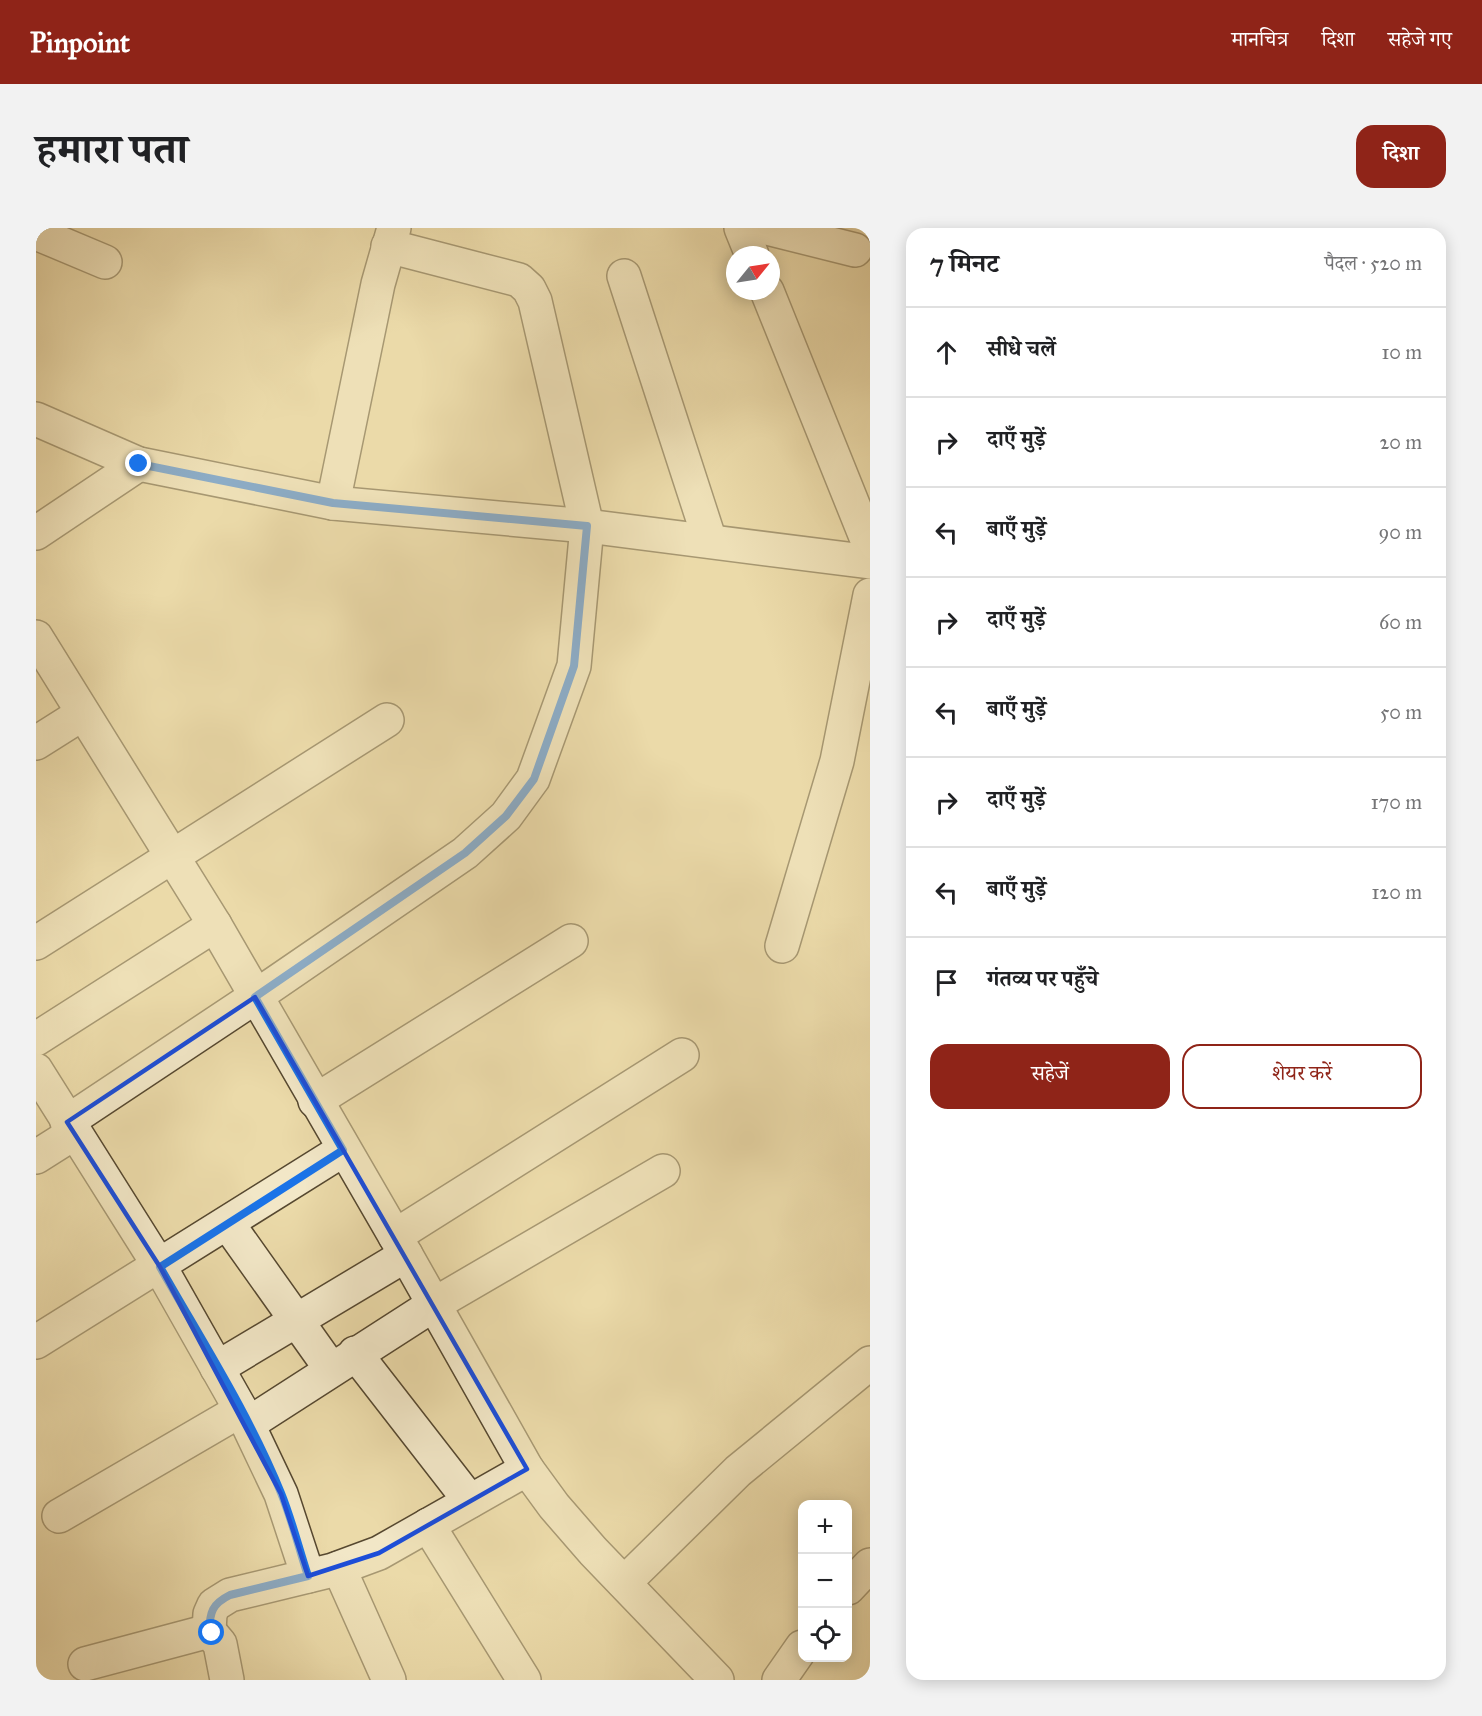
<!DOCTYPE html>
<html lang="hi">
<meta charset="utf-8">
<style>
:root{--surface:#fff;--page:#f2f2f2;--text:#202124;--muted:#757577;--line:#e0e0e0;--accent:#8f2418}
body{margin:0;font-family:"IM FELL Great Primer","Noto Serif Devanagari",serif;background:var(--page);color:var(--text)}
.controls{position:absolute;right:18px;bottom:18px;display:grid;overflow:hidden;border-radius:12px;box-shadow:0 3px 15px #0003}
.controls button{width:54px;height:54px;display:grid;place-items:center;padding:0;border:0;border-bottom:2px solid var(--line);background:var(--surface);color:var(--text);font:30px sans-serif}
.compass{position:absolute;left:690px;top:18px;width:54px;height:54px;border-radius:50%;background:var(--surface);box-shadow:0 3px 15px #0003;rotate:60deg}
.stop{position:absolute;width:18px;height:18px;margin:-14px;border:4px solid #1a73e8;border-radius:50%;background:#fff}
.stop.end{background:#1a73e8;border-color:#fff;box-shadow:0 2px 6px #0008}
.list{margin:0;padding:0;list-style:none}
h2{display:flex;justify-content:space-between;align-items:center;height:78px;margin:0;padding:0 24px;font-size:26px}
h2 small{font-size:20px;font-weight:400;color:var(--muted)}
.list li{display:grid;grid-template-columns:39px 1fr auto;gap:18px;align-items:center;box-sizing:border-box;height:90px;padding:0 24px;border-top:2px solid var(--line)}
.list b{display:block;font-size:22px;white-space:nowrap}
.list em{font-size:20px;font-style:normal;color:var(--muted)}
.actions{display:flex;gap:12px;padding:18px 24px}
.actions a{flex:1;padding:14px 0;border:2px solid var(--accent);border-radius:18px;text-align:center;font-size:21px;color:var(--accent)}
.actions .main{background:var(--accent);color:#fff}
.icon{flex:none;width:33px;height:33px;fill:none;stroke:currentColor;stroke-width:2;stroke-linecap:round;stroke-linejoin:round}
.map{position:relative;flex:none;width:834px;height:1452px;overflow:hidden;border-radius:18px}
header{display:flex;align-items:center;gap:36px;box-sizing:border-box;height:84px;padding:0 30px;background:var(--accent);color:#fff}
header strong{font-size:28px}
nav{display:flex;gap:33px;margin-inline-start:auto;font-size:21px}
.intro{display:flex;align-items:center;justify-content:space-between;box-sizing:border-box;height:144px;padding:0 36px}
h1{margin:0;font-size:42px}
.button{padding:15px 27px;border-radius:18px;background:var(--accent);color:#fff;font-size:21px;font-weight:700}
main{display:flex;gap:36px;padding:0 36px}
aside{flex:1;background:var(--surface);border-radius:18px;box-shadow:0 3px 15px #0003}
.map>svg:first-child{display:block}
</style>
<header>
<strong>Pinpoint</strong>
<nav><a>मानचित्र</a><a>दिशा</a><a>सहेजे गए</a></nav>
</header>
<div class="intro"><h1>हमारा पता</h1><a class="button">दिशा</a></div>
<main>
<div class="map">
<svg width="834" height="1452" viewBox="0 0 834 1452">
<rect width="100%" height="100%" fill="#ebdaa9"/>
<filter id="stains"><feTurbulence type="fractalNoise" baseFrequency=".00333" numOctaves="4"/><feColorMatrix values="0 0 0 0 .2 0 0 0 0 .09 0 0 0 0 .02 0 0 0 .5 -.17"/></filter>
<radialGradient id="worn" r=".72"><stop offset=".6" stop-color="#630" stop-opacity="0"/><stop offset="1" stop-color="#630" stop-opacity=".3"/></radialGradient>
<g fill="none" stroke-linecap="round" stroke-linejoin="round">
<g stroke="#564830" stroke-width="36">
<g id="minor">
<path d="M705,0l11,27"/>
<path d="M731,0l88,22"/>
<path d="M0,5l69,29"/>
<path d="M588,48l86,265"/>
<path d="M731,63l103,256"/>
<path d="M0,191l103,45 194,39 254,23 283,36"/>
<path d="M297,275l45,-219 16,-56"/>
<path d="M0,305l103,-69"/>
<path d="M0,409l179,288 191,330 121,214 27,37 39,45 124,129"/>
<path d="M0,515l46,-29"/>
<path d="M0,715l351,-223"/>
<path d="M746,718l55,-185 33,-166"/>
<path d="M0,811l179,-114"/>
<path d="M0,842l124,197 81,143 40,84 27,82"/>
<path d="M279,873l256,-160"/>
<path d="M31,894l188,-125 210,-144 41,-37 27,-37 41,-113 13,-140 -52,-225 -6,-12 -10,-9 -131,-34"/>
<path d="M0,929l38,-24"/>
<path d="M192,996l103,145"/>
<path d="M359,1008l287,-181"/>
<path d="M0,1114l307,-192"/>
<path d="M319,1125l115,148"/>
<path d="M181,1140l189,-113"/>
<path d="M212,1196l185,-119 230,-134"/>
<path d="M23,1288l182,-106"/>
<path d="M392,1297l96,155"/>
<path d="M303,1340l50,112"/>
<path d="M588,1355l114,-112 132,-108"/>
<path d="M812,1360l22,-23"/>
<path d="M173,1403l1,-17 4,-9 16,-10 103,-25 46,-17 148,-84"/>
<path d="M49,1436l124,-33 11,13 7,36"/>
<path d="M743,1452l23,-33"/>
</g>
</g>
<use href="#minor" stroke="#f2e7c7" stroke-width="33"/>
</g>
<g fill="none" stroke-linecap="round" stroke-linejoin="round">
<path stroke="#1a73e8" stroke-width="8" d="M103,236l194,39 254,23 -13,140 -40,113 -28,37 -41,37 -210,144 88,153 -183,117c42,74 89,147 121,226 11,27 18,56 27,83l-78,19c-18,9 -20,17 -21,36l3,2"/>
</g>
<path d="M0 0H834V1452H0ZM219,769l272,472 -148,84 -71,23 -27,-82 -121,-227 -93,-145z" fill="#ebdaa9" fill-opacity=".55" fill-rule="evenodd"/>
<path fill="none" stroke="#1d4ed8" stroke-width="4.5" stroke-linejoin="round" d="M219,769l272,472 -148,84 -71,23 -27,-82 -121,-227 -93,-145z"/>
<rect width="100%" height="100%" filter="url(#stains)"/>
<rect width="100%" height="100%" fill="url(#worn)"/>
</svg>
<div class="controls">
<button>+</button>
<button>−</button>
<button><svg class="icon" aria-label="locate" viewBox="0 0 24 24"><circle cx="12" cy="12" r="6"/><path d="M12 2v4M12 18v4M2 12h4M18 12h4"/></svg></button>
</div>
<svg class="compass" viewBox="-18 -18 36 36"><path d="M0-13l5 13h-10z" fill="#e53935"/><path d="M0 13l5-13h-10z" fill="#757577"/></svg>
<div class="stop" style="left:176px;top:1405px"></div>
<div class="stop end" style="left:103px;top:236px"></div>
</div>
<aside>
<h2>7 मिनट<small>पैदल · 520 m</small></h2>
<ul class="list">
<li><svg class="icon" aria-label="ahead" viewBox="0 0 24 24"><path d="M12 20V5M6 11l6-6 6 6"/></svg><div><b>सीधे चलें</b></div><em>10 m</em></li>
<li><svg class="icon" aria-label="right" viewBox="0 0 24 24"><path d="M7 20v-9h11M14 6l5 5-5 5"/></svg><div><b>दाएँ मुड़ें</b></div><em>20 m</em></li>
<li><svg class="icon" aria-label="left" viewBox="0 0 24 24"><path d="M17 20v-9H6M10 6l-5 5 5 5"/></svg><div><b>बाएँ मुड़ें</b></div><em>90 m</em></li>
<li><svg class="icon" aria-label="right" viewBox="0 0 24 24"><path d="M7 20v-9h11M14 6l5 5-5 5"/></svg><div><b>दाएँ मुड़ें</b></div><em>60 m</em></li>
<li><svg class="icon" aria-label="left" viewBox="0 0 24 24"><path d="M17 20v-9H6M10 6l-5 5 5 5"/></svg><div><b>बाएँ मुड़ें</b></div><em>50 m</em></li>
<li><svg class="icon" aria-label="right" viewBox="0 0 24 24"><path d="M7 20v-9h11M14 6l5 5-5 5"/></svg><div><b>दाएँ मुड़ें</b></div><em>170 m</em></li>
<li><svg class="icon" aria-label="left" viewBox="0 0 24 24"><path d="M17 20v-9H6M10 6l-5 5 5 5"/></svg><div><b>बाएँ मुड़ें</b></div><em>120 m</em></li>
<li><svg class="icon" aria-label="arrive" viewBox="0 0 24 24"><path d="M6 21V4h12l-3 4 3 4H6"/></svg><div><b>गंतव्य पर पहुँचे</b></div></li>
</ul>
<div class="actions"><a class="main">सहेजें</a><a>शेयर करें</a></div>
</aside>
</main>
